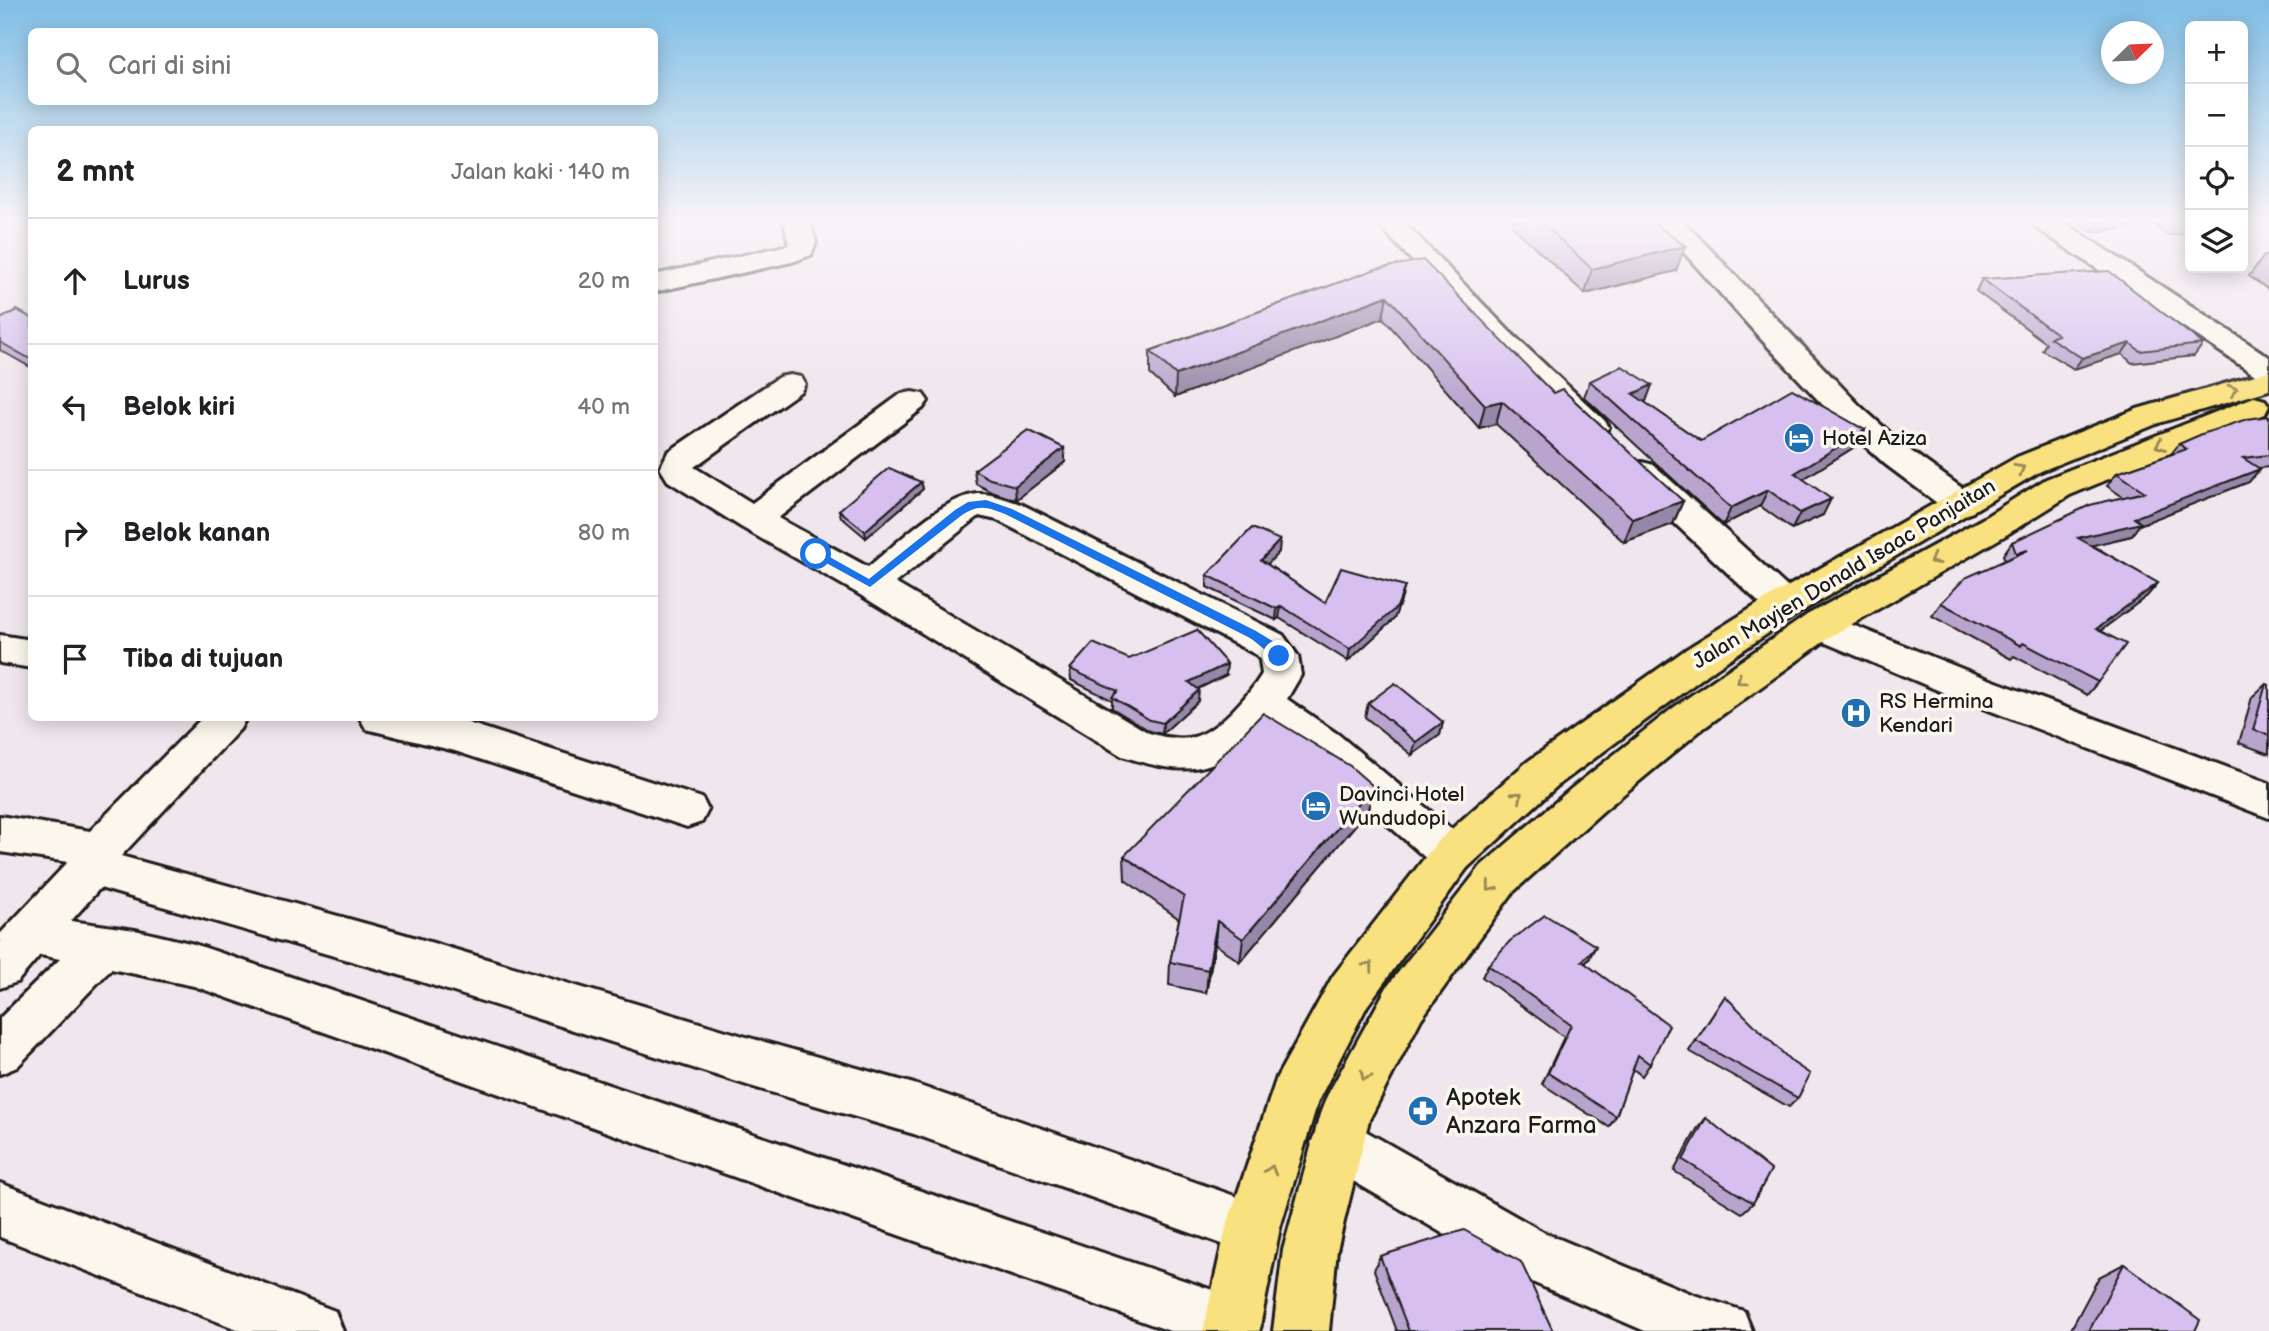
<!DOCTYPE html>
<html lang="id">
<meta charset="utf-8">
<style>
:root{--surface:#fff;--page:#f2f2f2;--text:#202124;--muted:#757577;--line:#e0e0e0}
body{margin:0;font-family:"Balsamiq Sans",sans-serif;background:var(--page);color:var(--text)}
.controls{position:absolute;right:21px;top:21px;display:grid;overflow:hidden;border-radius:10px;box-shadow:0 4px 18px #0003}
.controls button{width:63px;height:63px;display:grid;place-items:center;padding:0;border:0;border-bottom:2px solid var(--line);background:var(--surface);color:var(--text);font:35px sans-serif}
.compass{position:absolute;left:2101px;top:21px;width:63px;height:63px;border-radius:50%;background:var(--surface);box-shadow:0 4px 18px #0003;rotate:67deg}
.stop{position:absolute;width:21px;height:21px;margin:-16px;border:5px solid #1a73e8;border-radius:50%;background:#fff}
.stop.end{background:#1a73e8;border-color:#fff;box-shadow:0 2px 7px #0008}
.list{margin:0;padding:0;list-style:none}
h2{display:flex;justify-content:space-between;align-items:center;height:91px;margin:0;padding:0 28px;font-size:30px}
h2 small{font-size:23px;font-weight:400;color:var(--muted)}
.list li{display:grid;grid-template-columns:46px 1fr auto;gap:21px;align-items:center;box-sizing:border-box;height:126px;padding:0 28px;border-top:2px solid var(--line)}
.list b{display:block;font-size:26px;white-space:nowrap}
.list em{font-size:23px;font-style:normal;color:var(--muted)}
.icon{flex:none;width:38px;height:38px;fill:none;stroke:currentColor;stroke-width:2;stroke-linecap:round;stroke-linejoin:round}
.map{position:relative;flex:none;width:2269px;height:1331px;overflow:hidden}
.search{position:absolute;background:var(--surface);box-shadow:0 4px 18px #0003;left:28px;top:28px;width:630px;height:77px;display:flex;align-items:center;gap:18px;box-sizing:border-box;padding:0 24px;border-radius:10px;color:var(--muted);font-size:26px}
.panel{position:absolute;background:var(--surface);box-shadow:0 4px 18px #0003;left:28px;top:126px;width:630px;height:595px;border-radius:10px}
.map>svg:first-child{display:block}
</style>
<div class="map">
<svg width="2269" height="1331" viewBox="0 0 2269 1331">
<rect width="100%" height="100%" fill="#f0e6ed"/>
<filter id="ink" filterUnits="userSpaceOnUse"><feTurbulence type="fractalNoise" baseFrequency=".0143" numOctaves="2"/><feDisplacementMap in="SourceGraphic" scale="14" xChannelSelector="R" yChannelSelector="G"/><feConvolveMatrix kernelMatrix="1 2 1 2 8 2 1 2 1" color-interpolation-filters="sRGB"/></filter>
<g filter="url(#ink)">
<g fill="none" stroke-linecap="round" stroke-linejoin="round">
<g stroke="#1c1c1c" stroke-width="6">
<g id="minor">
<path d="M784,221h26l6,22 -5,12 -19,7 -138,30v-17l135,-30z"/>
<path d="M1375,221h28l105,109 96,90 5,7 -5,7 -11,3 -11,-3 -94,-92z"/>
<path d="M1656,221h27l177,185 48,43 65,47 5,8 -5,8 -12,3 -12,-3 -64,-48 -48,-44 -77,-82z"/>
<path d="M2031,221h31l207,136v23l-11,-3 -223,-150z"/>
<path d="M790,375l11,2 4,7 -4,7 -107,76 58,36 149,-109 11,-2 11,2 5,7 -5,7 -145,110 90,49c29,-23 73,-69 110,-73 14,-1 30,6 43,10l262,131 15,21 3,19 -14,24 52,36 128,107 7,13 -7,13 -15,5 -15,-5 -126,-111 -45,-32c-50,50 -79,52 -144,31l-265,-163 -116,-66 -73,-46 -8,-13 8,-16 111,-75zM979,516l18,4 260,135 3,5 2,14c-13,21 -43,56 -68,63 -14,4 -31,0 -45,-4l-254,-150z"/>
<path d="M1642,462l12,3 143,131 5,9 -5,9 -13,4 -13,-4 -141,-133 -5,-8 5,-8z"/>
<path d="M1820,612l155,62 294,109v35l-322,-124 -140,-59 -6,-10 6,-10z"/>
<path d="M0,635l32,5v28l-32,-5z"/>
<path d="M202,718h44l-6,11 -119,127 282,78 347,104 164,46 358,125 8,19 -8,19 -19,8 -339,-121 -164,-48 -347,-110 -303,-88 -29,33 64,9 59,14 1039,353 20,8 8,20 -2,6h-89l-976,-345 -83,-17 -94,98 -17,7v-56l60,-59 -20,-4 -23,27 -17,6v-54l68,-72 -68,-10v-36l90,15z"/>
<path d="M360,718l96,1 246,79 6,12 -6,12 -15,5 -232,-76 -89,-22z"/>
<path d="M1337,1117l18,8 190,108 149,62 50,16 8,20h-107l-138,-60 -188,-110 -8,-18 8,-18z"/>
<path d="M0,1183l335,128 8,20h-101l-242,-94z"/>
</g>
</g>
<g stroke="#1c1c1c" stroke-width="6">
<g id="highway">
<path d="M2269,371v19l-110,33 -118,48 -244,143 -81,54 -159,118 -90,82 -100,138 -49,95 -38,127 -21,103h-56l23,-103 51,-151 56,-101 104,-134 90,-80 161,-114 83,-52 246,-139 120,-48z"/>
<path d="M2254,397l11,3 4,6 -4,8 -195,81 -64,40 -173,100 -132,95 -99,82 -89,80 -92,127 -52,101 -32,130 -8,81h-56l10,-81 37,-136 7,-18 60,-109 94,-121 91,-78 101,-80 134,-93 175,-96 64,-40z"/>
</g>
</g>
<use href="#minor" fill="#fbf7ec" fill-rule="evenodd"/>
<use href="#highway" fill="#fae180" fill-rule="evenodd"/>
</g>
<g fill="#b9a4ce" stroke="#1c1c1c" stroke-width="2">
<path d="M1513,221h138l25,50 -91,23 -73,-68z"/>
<path d="M2076,221h114v12l-23,2 -14,-11 -61,8z"/>
<path d="M2264,256h5v34l-20,-14z"/>
<path d="M1376,269l177,124 130,108 -10,23 -49,18 -128,-118 -17,4 -96,-110 -208,79 -25,-23v-23z"/>
<path d="M1982,279l221,65 -9,12 -62,7 -10,-9 -48,15 -32,-19 4,-7 -70,-52z"/>
<path d="M32,318v50l-32,-18v-31z"/>
<path d="M1590,381l62,4 -6,16 -2,1 57,39 164,-11 -9,16 -53,33 20,36 -31,14 -32,-23 -37,19 -139,-128z"/>
<path d="M2269,416v51l-10,1 -10,14 -110,43 -8,11 -39,9 66,38 -11,13 -47,35 -2,51 -11,13 -73,-39 -3,3 -79,-43 9,-13 64,-43 -2,-5 9,-13 111,-45 -16,-11 10,-13 54,-19 8,-10z"/>
<path d="M1064,448l1,14 -49,38 -24,-8 -16,-8 -2,-14z"/>
<path d="M921,482l2,7 -57,49 -25,-21 -2,-7z"/>
<path d="M1279,552l-12,12 58,39 77,-6 -8,22 -46,42 -69,-43 -3,2 -69,-33v-12z"/>
<path d="M1129,659l97,16 -28,14v12l-36,33 -12,-3 -38,-23v-8l-41,-20 -1,-11z"/>
<path d="M2266,684l3,1v69l-30,-11 13,-46z"/>
<path d="M1368,703l75,19 -3,13 -28,20 -47,-38z"/>
<path d="M1373,786l-5,24 -128,152 -25,-18 -9,49 -37,-8 1,-23 9,-43 -54,-39 -1,-24z"/>
<path d="M1589,959l-4,4 65,101 -8,12 -9,-7 -17,47 -7,11 -67,-43 22,-47 -82,-60 6,-12z"/>
<path d="M1725,996l73,102 -9,9 -100,-56z"/>
<path d="M1706,1118l47,85 -11,10 -68,-42 23,-42z"/>
<path d="M1380,1256l173,75h-156l-23,-61z"/>
<path d="M2124,1264l71,67h-125l29,-54z"/>
</g>
<g fill="#9686a7" stroke="#1c1c1c" stroke-width="2">
<path d="M2099,221h56l-2,3 -61,8z"/>
<path d="M1685,246l-9,25 -91,23 7,-25z"/>
<path d="M1387,296l-4,22 -208,79 1,-22z"/>
<path d="M2130,343l-8,11 -48,15 8,-11z"/>
<path d="M1652,385l-6,16 -19,9 6,-16z"/>
<path d="M1502,401l-6,23 -17,4 6,-23z"/>
<path d="M1865,430l-9,16 -69,43 8,-16z"/>
<path d="M1064,448l1,14 -49,38 -1,-14z"/>
<path d="M2260,469l-11,13 -110,43 -8,11 -62,15 9,-13z"/>
<path d="M921,482l2,7 -57,49 -1,-7z"/>
<path d="M1768,490l-8,16 -37,19 8,-17z"/>
<path d="M1831,499l-8,16 -31,14 8,-16z"/>
<path d="M1683,501l-10,23 -49,18 9,-23z"/>
<path d="M1280,540l-1,12 -19,20 1,-12z"/>
<path d="M2158,583l-11,13 -62,46 11,-13z"/>
<path d="M1405,586l-3,11 -8,22 -46,42 2,-12z"/>
<path d="M1281,606l-2,12 -3,2 1,-11z"/>
<path d="M1227,664l-1,11 -37,18v-11z"/>
<path d="M1199,690l-1,11 -36,33 1,-11z"/>
<path d="M1443,722l-3,13 -28,20 4,-13z"/>
<path d="M1373,786l-5,24 -128,152 3,-23z"/>
<path d="M1217,921l-2,23 -9,49 2,-23z"/>
<path d="M1596,946l-7,13 -13,14 6,-12z"/>
</g>
<g fill="#d7bfef" stroke="#1c1c1c" stroke-width="2">
<path d="M1540,221h111l34,25 -93,23z"/>
<path d="M1423,260l130,133 9,-4 121,112 -50,18 -131,-118 -17,4 -98,-109 -211,79 -26,-24 226,-82z"/>
<path d="M2109,271l94,73 -63,7 -10,-8 -48,15 -32,-20 8,-3 -76,-56z"/>
<path d="M17,310l15,8v42l-32,-18v-23z"/>
<path d="M1622,366l30,19 -19,9 68,47 91,-52 73,41 -70,43 36,26 -31,14 -32,-23 -37,18 -141,-127z"/>
<path d="M2269,416v39l-26,3 17,11 -126,49 7,5 -63,15 80,45 -62,46 30,15 -28,38 -75,-39 -2,3 -80,-43 24,-25 63,-28 -12,3 -4,-11 78,-37 55,-13 -28,-19 70,-24 -8,-5 23,-10 45,-15z"/>
<path d="M1028,430l36,18 -49,38 -25,-7 -16,-9z"/>
<path d="M889,468l32,14 -56,49 -26,-21z"/>
<path d="M1252,528l28,12 -19,20 64,43 16,-35 64,18 -8,21 -47,42 -69,-43 -4,3 -70,-34z"/>
<path d="M1197,630l30,34 -38,18 10,8 -36,33 -13,-3 -38,-23 6,-6 -48,-22 23,-26 36,16z"/>
<path d="M1395,683l48,39 -27,20 -48,-39z"/>
<path d="M2266,684l3,1v50l-16,-5z"/>
<path d="M1263,713l87,53 23,20 -130,153 -26,-18 -9,49 -38,-8 14,-65 -60,-41z"/>
<path d="M1545,915l51,31 -14,15 87,64 -19,39 -12,-9 -22,61 -68,-43 23,-48 -83,-60 22,-24z"/>
<path d="M1725,996l67,66 18,12 -12,24 -102,-57z"/>
<path d="M1706,1118l65,52 -18,33 -70,-43z"/>
<path d="M1464,1230l57,32 32,69h-144l-29,-75z"/>
<path d="M2124,1264l76,56 -5,11h-106z"/>
</g>
<defs><path id="oneway-chevron" d="M-2-3.5L2.5 0L-2 3.5" fill="none" stroke-width="1.6" stroke-linecap="round" stroke-linejoin="round" transform="scale(1.75)"/></defs>
<g stroke="#968853">
<use href="#oneway-chevron" transform="translate(2233 390) rotate(-17)"/>
<use href="#oneway-chevron" transform="translate(2160 445) rotate(158)"/>
<use href="#oneway-chevron" transform="translate(2020 469) rotate(-30)"/>
<use href="#oneway-chevron" transform="translate(1934 560) rotate(150)"/>
<use href="#oneway-chevron" transform="translate(1741 680) rotate(144)"/>
<use href="#oneway-chevron" transform="translate(1518 796) rotate(-42)"/>
<use href="#oneway-chevron" transform="translate(1491 887) rotate(128)"/>
<use href="#oneway-chevron" transform="translate(1369 966) rotate(-53)"/>
<use href="#oneway-chevron" transform="translate(1365 1076) rotate(118)"/>
<use href="#oneway-chevron" transform="translate(1271 1170) rotate(-73)"/>
</g>
</g>
<linearGradient id="sky" x2="0" y2="1"><stop stop-color="#7ebde5"/><stop offset="0.54" stop-color="#f8f4f7"/><stop offset="1" stop-color="#f8f4f7" stop-opacity="0"/></linearGradient>
<rect width="2269" height="407" fill="url(#sky)"/>
<path fill="#1a73e8" d="M986,500l26,9 244,122 18,11 11,14 -6,4c-9,-4 -20,-17 -31,-23l-243,-123c-18,-7 -26,-10 -43,1l-92,72 -60,-33 9,-3 50,28 86,-69 13,-8z"/>
<defs>
<g id="hotel-disc" transform="scale(1.575)"><circle r="9.5" fill="#1f6fb2" stroke="#fbf7ec"/><path d="M-6-4.5h1.5V1H6V5H4.5V3h-9V5H-6ZM-4 0a1.8 1.8 0 1 1 3.6 0ZM.5 0V-2.5h3Q6-2.5 6 0Z" fill="#fff"/></g>
<g id="hospital-disc" transform="scale(1.575)"><circle r="9.5" fill="#1f6fb2" stroke="#fbf7ec"/><path d="M-5-5h3v3.5h4V-5h3V5h-3V1.5h-4V5h-3Z" fill="#fff"/></g>
<g id="pharmacy-disc" transform="scale(1.575)"><circle r="9.5" fill="#1f6fb2" stroke="#fbf7ec"/><path d="M-2-6h4v4h4v4h-4v4h-4v-4h-4v-4h4Z" fill="#fff"/></g>
</defs>
<g fill-rule="evenodd">
<use href="#hotel-disc" x="1799" y="438"/>
<use href="#hospital-disc" x="1856" y="713"/>
<use href="#hotel-disc" x="1316" y="806"/>
<use href="#pharmacy-disc" x="1423" y="1111"/>
</g>
<g text-anchor="middle" dominant-baseline="central" stroke-width="7" stroke-linejoin="round" paint-order="stroke">
<g font-size="21" fill="#1c1c1c" stroke="#fbf7ec" text-anchor="start">
<text x="1822" y="438">Hotel Aziza</text>
<text x="1879" y="701">RS Hermina<tspan x="1879" dy="24">Kendari</tspan></text>
<text x="1339" y="794">Davinci Hotel<tspan x="1339" dy="24">Wundudopi</tspan></text>
</g>
<g font-size="21" fill="#1c1c1c" stroke="#fbf7ec">
<text transform="translate(1844 574) rotate(-31)">Jalan Mayjen Donald Isaac Panjaitan</text>
</g>
<g font-size="24" fill="#1c1c1c" stroke="#fbf7ec" text-anchor="start">
<text x="1446" y="1097">Apotek<tspan x="1446" dy="28">Anzara Farma</tspan></text>
</g>
</g>
</svg>
<div class="controls">
<button>+</button>
<button>−</button>
<button><svg class="icon" aria-label="locate" viewBox="0 0 24 24"><circle cx="12" cy="12" r="6"/><path d="M12 2v4M12 18v4M2 12h4M18 12h4"/></svg></button>
<button><svg class="icon" aria-label="layers" viewBox="0 0 24 24"><path d="M12 4l9 5-9 5-9-5zM3 14l9 5 9-5"/></svg></button>
</div>
<svg class="compass" viewBox="-18 -18 36 36"><path d="M0-13l5 13h-10z" fill="#e53935"/><path d="M0 13l5-13h-10z" fill="#757577"/></svg>
<div class="stop" style="left:816px;top:554px"></div>
<div class="stop end" style="left:1279px;top:656px"></div>
<div class="search"><svg class="icon" aria-label="search" viewBox="0 0 24 24"><circle cx="10" cy="10" r="6"/><path d="M15 15l6 6"/></svg>Cari di sini</div>
<section class="panel">
<h2>2 mnt<small>Jalan kaki · 140 m</small></h2>
<ul class="list">
<li><svg class="icon" aria-label="ahead" viewBox="0 0 24 24"><path d="M12 20V5M6 11l6-6 6 6"/></svg><div><b>Lurus</b></div><em>20 m</em></li>
<li><svg class="icon" aria-label="left" viewBox="0 0 24 24"><path d="M17 20v-9H6M10 6l-5 5 5 5"/></svg><div><b>Belok kiri</b></div><em>40 m</em></li>
<li><svg class="icon" aria-label="right" viewBox="0 0 24 24"><path d="M7 20v-9h11M14 6l5 5-5 5"/></svg><div><b>Belok kanan</b></div><em>80 m</em></li>
<li><svg class="icon" aria-label="arrive" viewBox="0 0 24 24"><path d="M6 21V4h12l-3 4 3 4H6"/></svg><div><b>Tiba di tujuan</b></div></li>
</ul>
</section>
</div>
